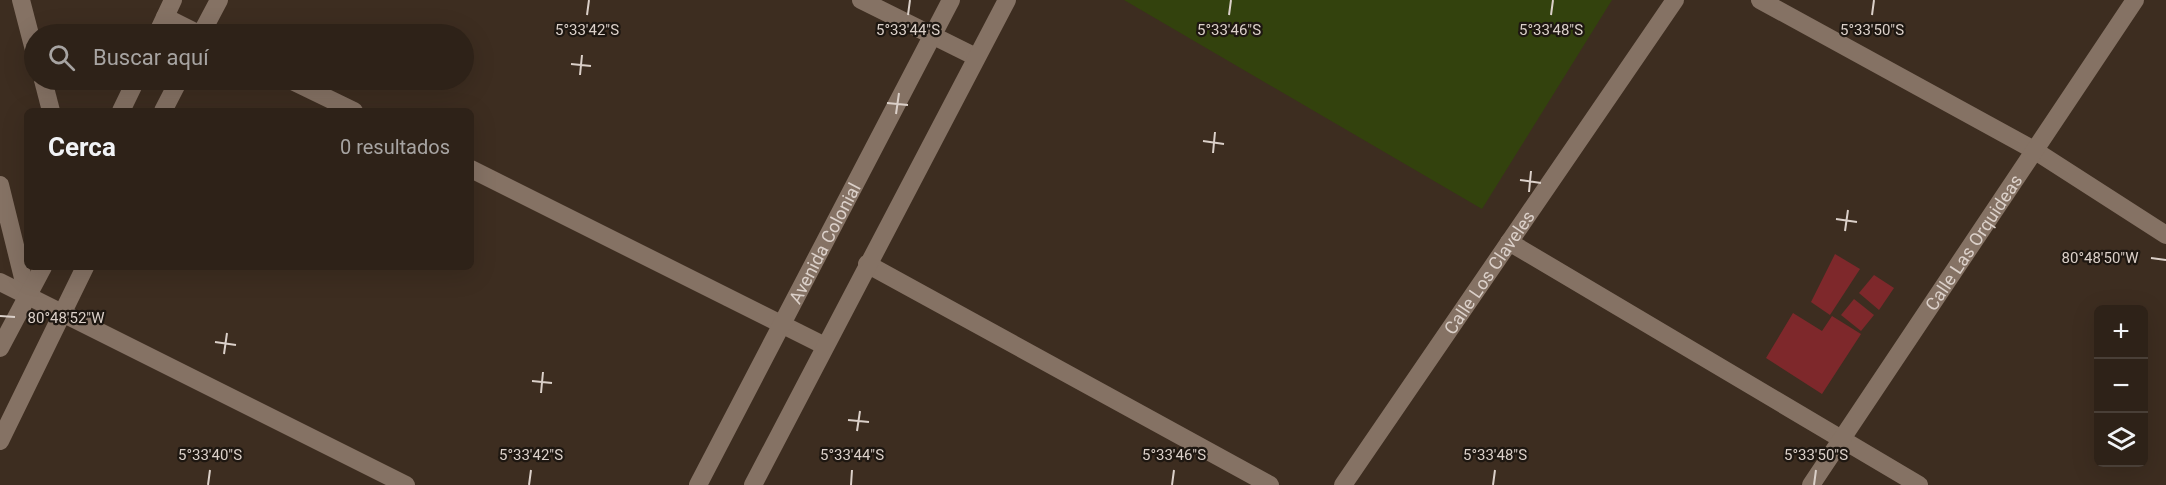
<!DOCTYPE html>
<html lang="es">
<meta charset="utf-8">
<style>
:root{--surface:#2e2218;--page:#3a2f25;--text:#f1f3f6;--muted:#a7a4a2;--line:#493f37}
body{margin:0;font-family:Roboto,sans-serif;background:var(--page);color:var(--text)}
.controls{position:absolute;right:18px;bottom:18px;display:grid;overflow:hidden;border-radius:9px;box-shadow:0 6px 24px #0002}
.controls button{width:54px;height:54px;display:grid;place-items:center;padding:0;border:0;border-bottom:2px solid var(--line);background:var(--surface);color:var(--text);font:30px sans-serif}
.list{margin:0;padding:0;list-style:none}
h2{display:flex;justify-content:space-between;align-items:center;height:78px;margin:0;padding:0 24px;font-size:26px}
h2 small{font-size:20px;font-weight:400;color:var(--muted)}
.icon{flex:none;width:33px;height:33px;fill:none;stroke:currentColor;stroke-width:2;stroke-linecap:round;stroke-linejoin:round}
.map{position:relative;flex:none;width:2166px;height:485px;overflow:hidden}
.search{position:absolute;background:var(--surface);box-shadow:0 6px 24px #0002;left:24px;top:24px;width:450px;height:66px;display:flex;align-items:center;gap:15px;box-sizing:border-box;padding:0 21px;border-radius:33px;color:var(--muted);font-size:22px}
.panel{position:absolute;background:var(--surface);box-shadow:0 6px 24px #0002;left:24px;top:108px;width:450px;height:162px;border-radius:9px}
.map>svg:first-child{display:block}
</style>
<div class="map">
<svg width="2166" height="485" viewBox="0 0 2166 485">
<rect width="100%" height="100%" fill="#3d2d20"/>
<path fill="#33420d" d="M1124,0h488l-130,209z"/>
<g fill="#7e282b">
<path d="M1835,254l25,15 -30,46 -19,-13z"/>
<path d="M1874,275l20,13 -15,22 -20,-17z"/>
<path d="M1854,299l20,16 -13,16 -20,-16z"/>
<path d="M1793,313l29,18 10,-15 29,18 -39,60 -56,-36z"/>
</g>
<g fill="none" stroke-linecap="round" stroke-linejoin="round">
<g stroke="#857264" stroke-width="18">
<path d="M21,0l13,50"/>
<path d="M861,0l115,57"/>
<path d="M1760,0l274,150 132,85"/>
<path d="M165,17l34,17"/>
<path d="M157,34l16,-34"/>
<path d="M201,34l18,-34"/>
<path d="M43,80l8,31"/>
<path d="M290,80l64,31"/>
<path d="M121,111l15,-31"/>
<path d="M163,111l16,-31"/>
<path d="M471,169l354,177"/>
<path d="M0,185l27,109"/>
<path d="M1509,242l410,243"/>
<path d="M867,264l403,221"/>
<path d="M0,282l406,203"/>
<path d="M0,348l43,-81"/>
<path d="M0,441l85,-174"/>
<path id="s1" d="M698,485l253,-485"/>
<path d="M753,485l254,-485"/>
<path id="s2" d="M1343,485l332,-485"/>
<path id="s3" d="M1811,485l324,-485"/>
</g>
</g>
<path fill="none" stroke="#dbd0c9" stroke-width="2" d="M587,15l2,-15M908,15l2,-15M1229,15l2,-15M1551,15l2,-15M1872,15l2,-15M571,64l20,2M580,75l2,-20M887,103l21,2M896,114l3,-21M1203,141l21,3M1213,153l2,-21M1520,180l21,3M1529,192l2,-21M1836,219l21,3M1845,231l3,-21M2151,258l15,2M0,316l15,1M215,342l21,3M224,354l3,-21M532,381l20,2M541,393l2,-21M848,420l21,2M857,431l3,-20M208,485l2,-15M529,485l2,-15M851,485l1,-15M1172,485l2,-15M1493,485l2,-15M1814,485l2,-15"/>
<g text-anchor="middle" dominant-baseline="central" stroke-width="4.5" stroke-linejoin="round" paint-order="stroke">
<g font-size="18" fill="#dbd0c9" stroke="#1e1711">
<text stroke="none"><textPath href="#s3" startOffset="292">Calle Las Orquideas</textPath></text>
<text stroke="none"><textPath href="#s1" startOffset="273">Avenida Colonial</textPath></text>
<text stroke="none"><textPath href="#s2" startOffset="258">Calle Los Claveles</textPath></text>
</g>
</g>
<g font-size="15" text-anchor="middle" fill="#dbd0c9" stroke="#1e1711" stroke-width="4.5" stroke-linejoin="round" paint-order="stroke">
<text x="1872" y="35">5°33'50"S</text>
<text x="587" y="35">5°33'42"S</text>
<text x="908" y="35">5°33'44"S</text>
<text x="1229" y="35">5°33'46"S</text>
<text x="1551" y="35">5°33'48"S</text>
<text x="2100" y="263">80°48'50"W</text>
<text x="66" y="323">80°48'52"W</text>
<text x="210" y="460">5°33'40"S</text>
<text x="531" y="460">5°33'42"S</text>
<text x="852" y="460">5°33'44"S</text>
<text x="1174" y="460">5°33'46"S</text>
<text x="1495" y="460">5°33'48"S</text>
<text x="1816" y="460">5°33'50"S</text>
</g>
</svg>
<div class="controls">
<button>+</button>
<button>−</button>
<button><svg class="icon" aria-label="layers" viewBox="0 0 24 24"><path d="M12 4l9 5-9 5-9-5zM3 14l9 5 9-5"/></svg></button>
</div>
<div class="search"><svg class="icon" aria-label="search" viewBox="0 0 24 24"><circle cx="10" cy="10" r="6"/><path d="M15 15l6 6"/></svg>Buscar aquí</div>
<section class="panel">
<h2>Cerca<small>0 resultados</small></h2>
<ul class="list">
</ul>
</section>
</div>
